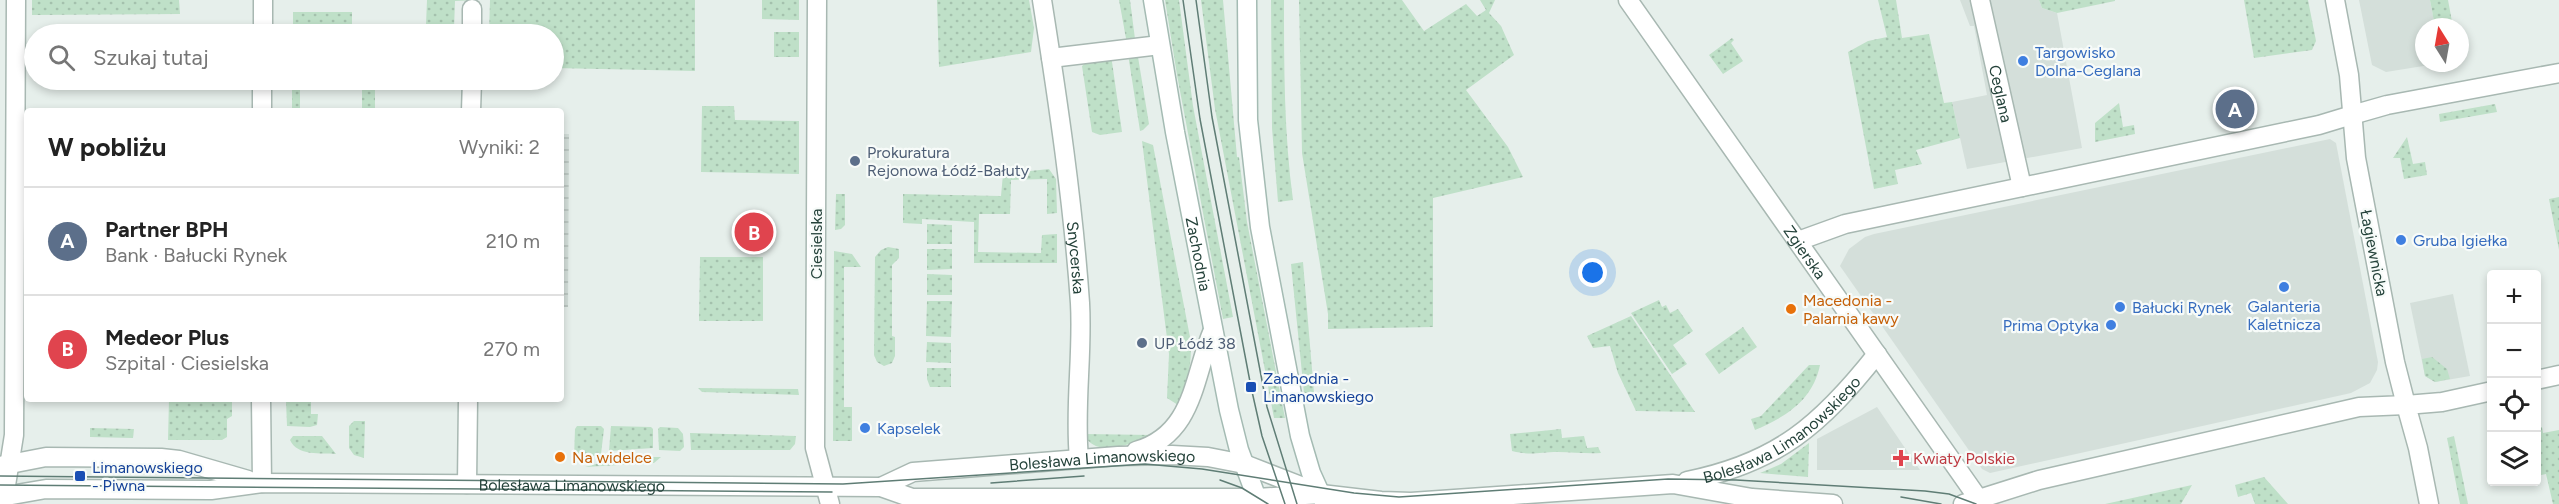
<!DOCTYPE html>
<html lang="pl">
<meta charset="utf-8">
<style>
:root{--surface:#fff;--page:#f6f6f6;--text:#222;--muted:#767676;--line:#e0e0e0;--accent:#b45309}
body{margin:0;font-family:Figtree,sans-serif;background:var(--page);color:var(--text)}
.controls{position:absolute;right:18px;bottom:18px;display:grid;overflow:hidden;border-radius:6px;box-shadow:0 3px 9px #0003}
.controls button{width:54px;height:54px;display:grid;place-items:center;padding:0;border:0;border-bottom:2px solid var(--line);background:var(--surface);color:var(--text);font:30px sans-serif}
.compass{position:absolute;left:2415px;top:18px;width:54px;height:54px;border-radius:50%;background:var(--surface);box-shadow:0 3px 9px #0003;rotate:349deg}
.you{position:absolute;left:1593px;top:273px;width:21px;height:21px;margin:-15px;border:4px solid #fff;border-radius:50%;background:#1a73e8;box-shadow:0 0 0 9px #1a73e833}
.badge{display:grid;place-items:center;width:39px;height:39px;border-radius:50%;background:var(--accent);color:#fff;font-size:20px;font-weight:700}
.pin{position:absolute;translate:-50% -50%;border:3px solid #fff;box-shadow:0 2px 6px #0006}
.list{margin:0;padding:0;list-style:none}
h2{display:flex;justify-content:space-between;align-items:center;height:78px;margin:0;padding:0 24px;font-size:26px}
h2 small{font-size:20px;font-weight:400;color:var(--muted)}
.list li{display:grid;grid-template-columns:39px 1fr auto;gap:18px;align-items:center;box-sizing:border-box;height:108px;padding:0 24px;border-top:2px solid var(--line)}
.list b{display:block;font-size:22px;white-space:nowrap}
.list p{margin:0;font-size:20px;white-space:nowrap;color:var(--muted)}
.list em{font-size:20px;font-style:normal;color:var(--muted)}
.icon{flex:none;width:33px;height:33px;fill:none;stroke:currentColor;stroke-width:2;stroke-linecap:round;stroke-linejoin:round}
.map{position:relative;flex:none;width:2559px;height:504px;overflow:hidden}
.search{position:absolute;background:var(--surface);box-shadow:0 3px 9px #0003;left:24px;top:24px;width:540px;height:66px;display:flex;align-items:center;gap:15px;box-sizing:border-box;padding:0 21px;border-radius:33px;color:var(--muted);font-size:22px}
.panel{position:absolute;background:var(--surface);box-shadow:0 3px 9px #0003;left:24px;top:108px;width:540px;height:294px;border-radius:6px}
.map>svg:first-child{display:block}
</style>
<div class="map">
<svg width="2559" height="504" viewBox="0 0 2559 504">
<defs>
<pattern id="industrial-grid" width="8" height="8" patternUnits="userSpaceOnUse" patternTransform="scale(1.5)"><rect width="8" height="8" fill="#d4dfda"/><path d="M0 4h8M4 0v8" fill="none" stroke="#b6c1bc"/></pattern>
<pattern id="grass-dots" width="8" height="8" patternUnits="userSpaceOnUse" patternTransform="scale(1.5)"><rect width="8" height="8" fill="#bfe0c8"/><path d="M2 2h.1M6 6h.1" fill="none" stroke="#a4c1ad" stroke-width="1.8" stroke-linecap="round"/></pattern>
</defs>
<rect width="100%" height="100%" fill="#e6efeb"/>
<g fill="#d4dfda">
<path d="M1960,0h79l3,8 15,5 25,135 -115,21 -15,-67 35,-7 -13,-69h-4z"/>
<path d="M2359,0h71l5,27h-11v36h18l-56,9 -14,-7z"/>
<path d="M2330,139l6,4 42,219 -1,8 -7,13 -19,10 -361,80 -8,-4 -142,-203 9,-17 16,-12 9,-3z"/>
<path d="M2453,294l17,82 -35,6 -10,-6 -15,-73z"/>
<path d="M1877,407l43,63h-103v-31z"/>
</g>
<path fill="url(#industrial-grid)" d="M561,134h8l-1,173h-7z"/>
<g fill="url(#grass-dots)">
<path d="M32,0h147l1,14 -148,1z"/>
<path d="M427,0h53l-25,1 -1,28 -78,-1v6h-14v-9h64z"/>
<path d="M490,0h205v71l-141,-3v-34h-65z"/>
<path d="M762,0h37v20l-37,-1z"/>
<path d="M937,0h92l5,28 -3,24 -92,15z"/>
<path d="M1119,0h11l5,39 -8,5z"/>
<path d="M1165,0h14l14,106 40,211 -10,2 -46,-244z"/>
<path d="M1201,0h22l14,157h2l8,65 38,196h-11l-6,-32 -53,-277z"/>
<path d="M1271,0h13c0,67 0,133 9,200l-15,2 -6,-74z"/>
<path d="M1299,0h103l22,31 42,-27 11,12 9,-6 -6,-10h15l-6,13 12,13 13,29 -48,35 42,57 15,30 -90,21v129l-105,2v-15l-26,-161z"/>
<path d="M1878,0h18l6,38 27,-4 15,69 8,-1 8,36 -44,12 6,14 -27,6 3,14 -24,5 -26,-137 20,-11 19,-4z"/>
<path d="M2039,0h76v1l-58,12 -15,-5z"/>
<path d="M2244,0h64l8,41 -4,9 -58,8z"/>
<path d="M2430,0h18l5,27h-18z"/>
<rect x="293" y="12" width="59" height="22"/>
<rect x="774" y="32" width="25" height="25"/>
<path d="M1732,38l2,2 -3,3 12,18 -20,13 -14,-19z"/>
<path d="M1128,54l10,3 11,67 -6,6 -3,1z"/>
<path d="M1111,55l11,77 -22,3 -8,-3 -10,-66 6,-5z"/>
<rect x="292" y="80" width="8" height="31"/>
<rect x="362" y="80" width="13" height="31"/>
<path d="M2119,103l4,24 11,-2 1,9 -40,8v-19z"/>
<path d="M2495,104l2,8 -57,10 -1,-8z"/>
<path d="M702,106h32l1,14 64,1v53l-98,-2z"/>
<path d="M2407,137l6,27 12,-2 2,13 -23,4 -4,-21h-7z"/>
<path d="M1142,141l11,4 37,192c3,25 -2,44 -12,68l-11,-7 2,-44z"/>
<path d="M1049,169l7,10 1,34 -10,1v-35l-36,1 -1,34h-31l-1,38 63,1 1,-18 15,-1v29h-83v-41l-52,-3v5l-19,-1v-29l98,2 2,-22z"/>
<path d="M836,194h9v31l-4,4 -6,1z"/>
<path d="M2559,197v53l-10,-51z"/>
<path d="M927,224l25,1v19h-25z"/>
<path d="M888,247l11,2v9l-7,7v71l3,1v19l-3,7 -8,3 -7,-4 -3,-7 1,-98 6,-7z"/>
<path d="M927,249h25v20l-25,1z"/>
<path d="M834,251l18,3 9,13h-17v140h8v34h-19z"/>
<path d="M700,257h63v64h-64z"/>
<path d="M1303,262l11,131h-10l-13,-129z"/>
<path d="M927,274l25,1v20h-25z"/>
<path d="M1659,300l3,7 4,-2 4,8 8,-4 15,22 -20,14 14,19 -15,10 -41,-61z"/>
<path d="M927,301h25l-1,36 -25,-1z"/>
<path d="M1631,316l64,96 -59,-1 -18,-38 -8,-27 -17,2 -6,-12z"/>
<path d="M1743,327l14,20 -38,27 -14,-20z"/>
<path d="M927,342l24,1v20l-25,-1z"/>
<path d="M2432,357l15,12 3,10 -15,3 -10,-6 -3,-17z"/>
<path d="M1809,365h11c-7,35 -34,52 -65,65l-4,-11 10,-3z"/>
<path d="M927,368h24v19h-21l-3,-8z"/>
<path d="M698,388l100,1 1,6 -97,-3z"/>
<path d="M169,399h63v17l-5,3v18l-5,3h-54z"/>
<path d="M289,399h22v15h7l-1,11 -7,2 -23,-1 -1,-25z"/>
<path d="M354,421h11l-1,37 -10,-3 -5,-7v-22z"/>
<path d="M577,426h24l3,3 -3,25 -25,7 -2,-3 1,-29z"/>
<path d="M611,426l40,1 2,2v19l-44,3z"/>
<path d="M660,427l18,1 5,6 1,13 -4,4 -21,-1 -1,-21z"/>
<path d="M2542,427l1,6 16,-3v74h-6l-7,-30 -9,2v-48z"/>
<path d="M90,428l44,1 -1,9 -43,-1z"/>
<path d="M1561,429l1,9 22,-2 3,12 11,-1 3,6c-15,1 -28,-1 -43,-1 -20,0 -25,4 -46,-1l-2,-17z"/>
<path d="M690,433l106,3 -1,8 -5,6h-99z"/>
<path d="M1084,434l69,1c-19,8 -58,25 -69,-1z"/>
<path d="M293,436h29l14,18c-15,-1 -39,2 -46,-14z"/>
<path d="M2454,436l14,68h-8l-13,-66z"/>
<path d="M1809,443l-1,34 -48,-4 21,-9z"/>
<path d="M622,457h39l-7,6 -69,4z"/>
<path d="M2264,477l24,27h-33l-4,-11 -13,4 -3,-12z"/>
<path d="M2192,485l-11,19h-76z"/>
</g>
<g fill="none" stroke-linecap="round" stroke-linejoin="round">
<g stroke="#a8b8b2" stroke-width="21">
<g id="minor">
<path d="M817,0l-2,448 15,56"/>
<path id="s1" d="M1042,0c16,101 31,202 38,303 3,52 -6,104 -1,156"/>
<path id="s2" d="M1980,0l42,187"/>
<path d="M263,34v-34"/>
<path d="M472,34v-25"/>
<path d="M1051,58l109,-13"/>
<path d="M262,111v-31"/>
<path d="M471,111l1,-31"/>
<path d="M2352,115l35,-10 172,-32"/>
<path d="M2536,380l23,-5"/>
<path d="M261,399l1,84"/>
<path d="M467,484l1,-85"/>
<path d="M3,504l11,-69 2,-435"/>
<path d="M2429,504l-11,-56 -12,-43 36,-3 50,-11"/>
</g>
</g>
<g stroke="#a8b8b2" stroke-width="21">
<g id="tertiary">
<path id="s3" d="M1628,0l354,504"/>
<path d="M1798,241l47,-17 474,-99 33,-10"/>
<path d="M1136,451c59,-17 57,-75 77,-121"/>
<path d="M0,466l46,-9 115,1 18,2 69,20"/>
<path id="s4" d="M1687,481c90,-18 134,-56 190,-127"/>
<path id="s5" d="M881,487l32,-15 205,-16 54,-1 36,2 36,7 72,28"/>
<path id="s6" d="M0,497l46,-8 165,1 51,-7 619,4 31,11h345l64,-4 60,7 30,1 262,-18 79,14 81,6"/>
<path d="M1963,504l76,-24 320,-73 47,-2 -11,-43 -39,-204 -7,-83 -14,-75"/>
</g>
</g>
<g stroke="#a4bbb3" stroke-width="21">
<g id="secondary">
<path id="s7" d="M1153,0l22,132 54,278 10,40 20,54"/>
<path d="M1247,0l1,120 12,107 40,209 11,37 14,31"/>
</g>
</g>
<use href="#minor" stroke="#fff" stroke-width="18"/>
<use href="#tertiary" stroke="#fff" stroke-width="18"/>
<use href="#secondary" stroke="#fff" stroke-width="18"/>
<g stroke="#5f7d75" stroke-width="1.5">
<path d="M1183,0l17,119 51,268 11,49 23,68"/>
<path d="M1196,0l16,117 55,290 30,97"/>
<path d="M0,476l843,8 302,-20 57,5 152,24 45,4 269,-18 68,1 189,11 24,3 27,10"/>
<path d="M1220,480l22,8 26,16"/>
<path d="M991,483l93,-7"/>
<path d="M0,485l832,7"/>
<path d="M1901,497l40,7"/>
</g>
</g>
<g fill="#3f7fe0" stroke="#f7fbf9" stroke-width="2">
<circle cx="2023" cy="61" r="6"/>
<circle cx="2401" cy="240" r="6"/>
<circle cx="2284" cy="287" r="6"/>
<circle cx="2120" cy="307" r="6"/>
<circle cx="2111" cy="325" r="6"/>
<circle cx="865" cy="428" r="6"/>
</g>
<g fill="#5c6f8a" stroke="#f7fbf9" stroke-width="2">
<circle cx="855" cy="161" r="6"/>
<circle cx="1142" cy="343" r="6"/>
</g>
<g fill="#e8710a" stroke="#f7fbf9" stroke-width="2">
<circle cx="1791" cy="309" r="6"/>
<circle cx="560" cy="457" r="6"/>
</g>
<g fill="#1a4fb4" stroke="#f7fbf9" stroke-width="2">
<rect x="1245" y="381" width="12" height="12" rx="3"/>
<rect x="74" y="470" width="12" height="12" rx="3"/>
</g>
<path fill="#e0444e" stroke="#f7fbf9" stroke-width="2" d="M1898 449h6v6h6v6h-6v6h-6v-6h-6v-6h6z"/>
<g text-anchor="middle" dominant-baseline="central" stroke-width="4.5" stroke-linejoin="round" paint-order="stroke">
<g font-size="16" fill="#366cbe" stroke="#f7fbf9" text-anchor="start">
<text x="2035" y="52">Targowisko<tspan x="2035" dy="18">Dolna-Ceglana</tspan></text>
<text x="2413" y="240">Gruba Igiełka</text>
<text x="2284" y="306" text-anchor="middle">Galanteria<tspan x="2284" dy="18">Kaletnicza</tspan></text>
<text x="2132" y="307">Bałucki Rynek</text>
<text x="2099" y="325" text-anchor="end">Prima Optyka</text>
<text x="877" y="428">Kapselek</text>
</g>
<g font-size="16" fill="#24423a" stroke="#f7fbf9">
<text stroke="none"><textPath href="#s2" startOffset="96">Ceglana</textPath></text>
<text transform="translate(816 244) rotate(-90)">Ciesielska</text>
<text stroke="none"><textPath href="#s3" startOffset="308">Zgierska</textPath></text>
<text transform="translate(2374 253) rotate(79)">Łagiewnicka</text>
<text stroke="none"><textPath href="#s7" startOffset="258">Zachodnia</textPath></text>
<text stroke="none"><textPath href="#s1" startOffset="260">Snycerska</textPath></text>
<text stroke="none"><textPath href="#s4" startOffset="110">Bolesława Limanowskiego</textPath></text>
<text stroke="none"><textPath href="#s5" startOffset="225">Bolesława Limanowskiego</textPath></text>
<text stroke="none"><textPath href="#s6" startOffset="573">Bolesława Limanowskiego</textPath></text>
</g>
<g font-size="16" fill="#4e5e75" stroke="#f7fbf9" text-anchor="start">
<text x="867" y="152">Prokuratura<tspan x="867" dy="18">Rejonowa Łódź-Bałuty</tspan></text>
<text x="1154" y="343">UP Łódź 38</text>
</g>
<g font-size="16" fill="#c56008" stroke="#f7fbf9" text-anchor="start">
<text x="1803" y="300">Macedonia -<tspan x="1803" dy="18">Palarnia kawy</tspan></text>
<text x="572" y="457">Na widelce</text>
</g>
<g font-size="16" fill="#164399" stroke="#f7fbf9" text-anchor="start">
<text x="1263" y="378">Zachodnia -<tspan x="1263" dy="18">Limanowskiego</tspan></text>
<text x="92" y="467">Limanowskiego<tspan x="92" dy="18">- Piwna</tspan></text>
</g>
<g font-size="16" fill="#be3a42" stroke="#f7fbf9" text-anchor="start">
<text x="1913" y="458">Kwiaty Polskie</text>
</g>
</g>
</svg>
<div class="controls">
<button>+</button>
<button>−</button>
<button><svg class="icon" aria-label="locate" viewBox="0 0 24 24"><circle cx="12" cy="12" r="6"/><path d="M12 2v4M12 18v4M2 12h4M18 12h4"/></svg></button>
<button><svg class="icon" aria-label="layers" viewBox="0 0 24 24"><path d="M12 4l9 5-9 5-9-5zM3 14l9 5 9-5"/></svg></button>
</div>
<svg class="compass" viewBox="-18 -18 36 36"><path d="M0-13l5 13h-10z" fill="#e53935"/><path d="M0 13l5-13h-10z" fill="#767676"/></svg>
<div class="you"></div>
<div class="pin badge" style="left:2235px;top:109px;background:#5c6f8a">A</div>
<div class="pin badge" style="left:754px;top:232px;background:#e0444e">B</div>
<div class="search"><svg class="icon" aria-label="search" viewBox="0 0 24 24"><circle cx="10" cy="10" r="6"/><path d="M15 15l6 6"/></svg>Szukaj tutaj</div>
<section class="panel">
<h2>W pobliżu<small>Wyniki: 2</small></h2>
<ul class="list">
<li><span class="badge" style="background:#5c6f8a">A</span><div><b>Partner BPH</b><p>Bank · Bałucki Rynek</p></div><em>210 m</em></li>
<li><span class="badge" style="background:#e0444e">B</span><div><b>Medeor Plus</b><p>Szpital · Ciesielska</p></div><em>270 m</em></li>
</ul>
</section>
</div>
